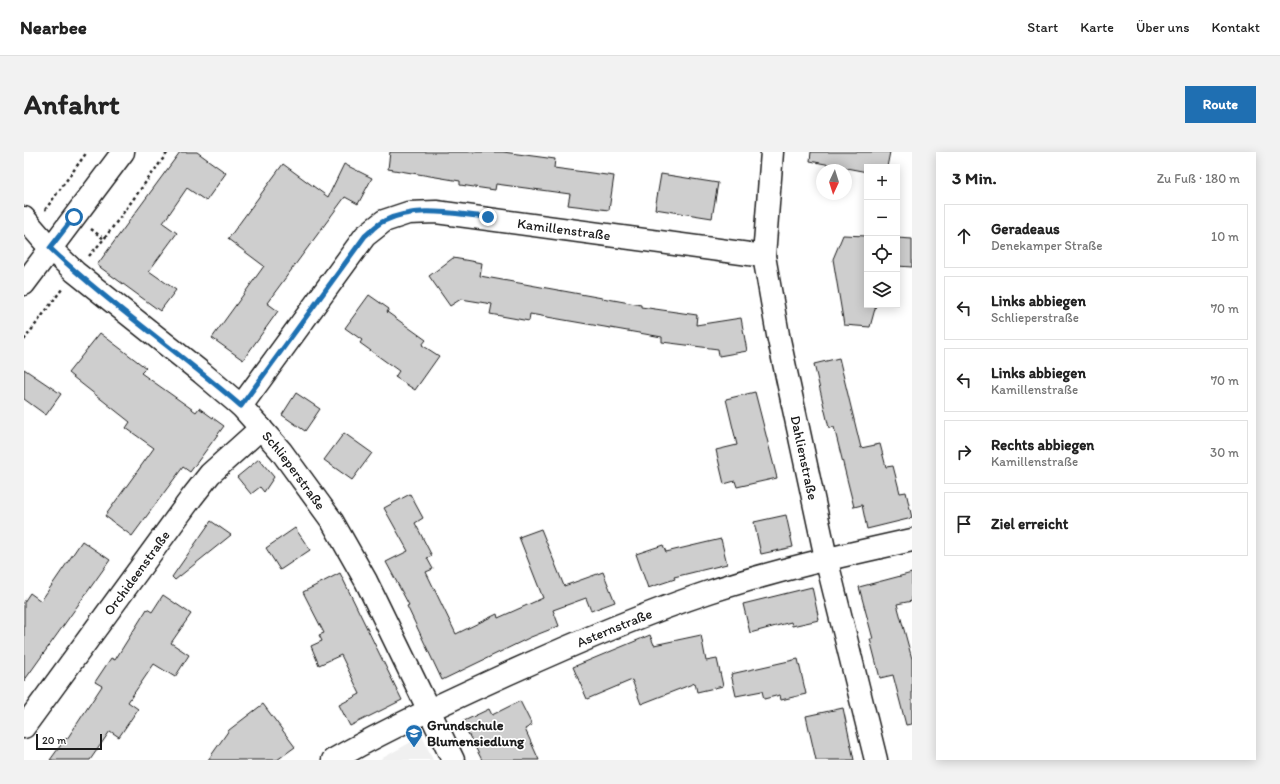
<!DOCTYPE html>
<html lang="de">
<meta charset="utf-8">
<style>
:root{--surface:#fff;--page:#f2f2f2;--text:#222;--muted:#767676;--line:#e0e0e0;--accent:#1f6fb2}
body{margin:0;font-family:Itim,sans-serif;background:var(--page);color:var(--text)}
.controls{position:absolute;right:12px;top:12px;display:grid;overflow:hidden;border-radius:0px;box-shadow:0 2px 10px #0003}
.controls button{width:36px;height:36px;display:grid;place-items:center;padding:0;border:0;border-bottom:1px solid var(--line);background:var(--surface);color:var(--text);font:20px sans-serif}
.compass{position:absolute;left:792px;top:12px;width:36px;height:36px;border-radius:50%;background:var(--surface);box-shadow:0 2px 10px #0003;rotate:184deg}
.scale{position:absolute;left:12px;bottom:10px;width:66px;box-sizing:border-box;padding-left:4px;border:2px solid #1c1c1c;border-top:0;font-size:11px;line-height:14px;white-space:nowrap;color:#1c1c1c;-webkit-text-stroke:3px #fff;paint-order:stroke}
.stop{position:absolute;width:12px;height:12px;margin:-9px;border:3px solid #1f6fb2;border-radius:50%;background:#fff}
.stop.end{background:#1f6fb2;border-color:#fff;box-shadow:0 1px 4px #0008}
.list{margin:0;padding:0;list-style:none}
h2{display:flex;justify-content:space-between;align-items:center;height:52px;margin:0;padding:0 16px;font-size:17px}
h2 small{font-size:13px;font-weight:400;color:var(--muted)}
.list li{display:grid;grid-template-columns:26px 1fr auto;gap:12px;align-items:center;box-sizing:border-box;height:64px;margin:0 8px 8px;padding:0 8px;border:1px solid var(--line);border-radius:0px}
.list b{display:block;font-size:15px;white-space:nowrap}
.list p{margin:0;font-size:13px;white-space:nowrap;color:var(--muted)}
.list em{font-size:13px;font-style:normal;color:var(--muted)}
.icon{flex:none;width:22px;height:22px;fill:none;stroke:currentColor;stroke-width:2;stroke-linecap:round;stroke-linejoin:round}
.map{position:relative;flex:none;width:888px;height:608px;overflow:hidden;border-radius:0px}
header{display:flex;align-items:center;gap:24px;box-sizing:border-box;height:56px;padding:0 20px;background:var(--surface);border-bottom:1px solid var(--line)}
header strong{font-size:19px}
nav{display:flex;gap:22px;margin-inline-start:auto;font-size:14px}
.intro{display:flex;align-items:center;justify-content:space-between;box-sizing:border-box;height:96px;padding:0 24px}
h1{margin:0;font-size:28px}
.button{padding:10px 18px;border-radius:0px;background:var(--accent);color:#fff;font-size:14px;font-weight:700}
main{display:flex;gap:24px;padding:0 24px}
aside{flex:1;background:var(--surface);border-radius:0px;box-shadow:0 2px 10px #0003}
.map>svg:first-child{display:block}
</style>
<header>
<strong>Nearbee</strong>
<nav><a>Start</a><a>Karte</a><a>Über uns</a><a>Kontakt</a></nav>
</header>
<div class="intro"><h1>Anfahrt</h1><a class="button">Route</a></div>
<main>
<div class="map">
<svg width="888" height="608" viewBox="0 0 888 608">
<rect width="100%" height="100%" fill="#fff"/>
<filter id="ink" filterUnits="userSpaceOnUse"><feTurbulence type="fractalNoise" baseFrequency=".025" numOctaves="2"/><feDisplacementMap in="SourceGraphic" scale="8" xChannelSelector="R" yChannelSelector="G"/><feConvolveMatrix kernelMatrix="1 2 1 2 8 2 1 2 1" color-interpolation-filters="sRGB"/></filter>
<g filter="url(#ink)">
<path fill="#f0f0f0" d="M398,584l11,24h-54z"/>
<g fill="#cecece" stroke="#1c1c1c">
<path d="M156,0h17l29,21 -20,28 -19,-13 -24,35 14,10 -28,38 27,19 -16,21 -63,-46z"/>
<path d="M366,0h113l52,7 -1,9 60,8 -5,34 -41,-5 2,-11 -74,-10 -1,6 -35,-5v-4l-72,-12z"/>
<path d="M787,0h79l-3,15h-20v5l-57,-11z"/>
<path d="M259,12l45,33 16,-33 28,14 -14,26 -13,-7 -78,106 11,8 -35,49 -31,-22 52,-72 -36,-27z"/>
<path d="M637,22l57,9 -6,35 -57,-9z"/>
<path d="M819,83l24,1v69h9l-6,22 -26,-2 -11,-66z"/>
<path d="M873,86l15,1v28l-15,-1z"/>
<path d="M429,106l29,5 -2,13 161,29v2l56,8 -1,10 45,-7 6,33 -28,5 -1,-7 -56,-7v-5l-132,-23 -1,7 -39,-7 2,-10 -31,-5 -11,7 -21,-30z"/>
<path d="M345,143l20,14 -2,3 39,28 -4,5 17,11 -24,34 -20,-13 4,-6 -39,-28 2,-3 -17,-12z"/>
<path d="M76,181l46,35 -5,5 55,39 3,-4 25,18 -34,46 -7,-5 -51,69 -27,-20 49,-68 -28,-20 4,-6 -62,-49z"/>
<path d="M815,206l22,90 19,-4 6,23 7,-1 7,27 6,-1 6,26 -45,11 -5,-24 -8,2 -20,-80 -5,1 -15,-64z"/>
<path d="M0,217l37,25 -15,21 -22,-16z"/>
<path d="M731,240l22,86 -40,9 -2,-6 -11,3 -8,-34 21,-5 -11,-46z"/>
<path d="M272,241l24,16 -15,22 -23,-16z"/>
<path d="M320,281l28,20 -20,27 -28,-20z"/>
<path d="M235,307l15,18 -10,15 -4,-5 -9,7 -14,-17z"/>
<path d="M386,342l13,24 -8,5 17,33 -5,2 6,11 -7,3 30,62 41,-20 1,4 45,-20 -24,-61 22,-8 23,57 39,-14 12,30 -24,9 -5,-13 -33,12 6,16 -28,11 -89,43 -35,-74 2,-1 -23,-43 22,-11 -24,-43z"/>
<path d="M762,363l7,32 -32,7 -7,-32z"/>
<path d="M187,369l20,14 -56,45 -3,-3z"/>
<path d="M271,376l15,22 -30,20 -14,-22z"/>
<path d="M697,387l6,25 -53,13 1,2 -27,9 -12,-34 27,-9 3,7z"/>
<path d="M58,389l28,19 -86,121v-79l6,-9 11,8z"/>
<path d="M316,421l62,127 -52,26 -11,-21 21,-11 -19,-39 -22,10 -8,-19 11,-5 -3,-6 5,-2 -21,-41z"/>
<path d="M888,421v28l-15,3 15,55v65l-6,1 -13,-50 -13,3 -10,-39h3l-14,-52z"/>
<path d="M788,435l7,33 -27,6 -1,-4 -41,11 -7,-29z"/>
<path d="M139,443l28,19 -20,29 18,12 -14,22 -21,-13 -26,38 10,7 -19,28 -9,-6 -20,29h-40l16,-22 1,1 35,-53 -7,-4 16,-24 4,2 32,-51 5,3z"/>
<path d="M626,483l4,10 47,-10 5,26 11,-2 6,27 -26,6 -2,-9 -54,21 -9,-24 -45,19 -14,-32z"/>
<path d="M774,507l8,35 -25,6 -1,-5 -16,4 -2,-8 -26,5 -5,-22z"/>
<path d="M496,549l12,24 -7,4 14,31h-57l-20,-38 27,-13 3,6z"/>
<path d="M239,552l32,43 -18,13h-69l21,-30z"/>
<path d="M819,556l11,52h-38l-10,-44z"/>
</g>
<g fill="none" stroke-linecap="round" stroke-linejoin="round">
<g stroke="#1c1c1c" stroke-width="25">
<g id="minor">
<path id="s1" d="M748,0l-8,104 14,79 48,223 50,202"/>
<path id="s2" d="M0,66l26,30 25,24 127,101 39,33 40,45 51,70 34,60 87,179"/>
<path id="s3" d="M217,254l124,-170 19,-15 24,-8 28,-1 328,44"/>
<path id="s4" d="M0,575l168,-230 18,-23 51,-46"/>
<path id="s5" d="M309,608c56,-32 115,-59 174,-86 66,-30 133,-59 202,-82 67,-22 135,-37 203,-52"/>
</g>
</g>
<g stroke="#1c1c1c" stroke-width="25">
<path id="tertiary" d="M0,132l99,-132"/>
</g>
<g stroke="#1c1c1c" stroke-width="2.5" stroke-dasharray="3 3" stroke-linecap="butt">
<path d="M21,58l42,-58"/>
<path d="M67,77l13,10"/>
<path d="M65,104l15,-17 64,-87"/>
<path d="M0,188l38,-51"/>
</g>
<use href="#minor" stroke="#fff" stroke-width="22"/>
<use href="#tertiary" stroke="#fff" stroke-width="22"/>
</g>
</g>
<g fill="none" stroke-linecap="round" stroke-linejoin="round" filter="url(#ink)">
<path stroke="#1f6fb2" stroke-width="5" d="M50,65l-24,31c60,57 129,104 191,158l124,-170c6,-5 12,-12 19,-15 32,-16 70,-7 104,-4"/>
</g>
<defs>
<g id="school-pin" transform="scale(0.9)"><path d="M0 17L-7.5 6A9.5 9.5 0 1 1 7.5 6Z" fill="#1f6fb2" stroke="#fff"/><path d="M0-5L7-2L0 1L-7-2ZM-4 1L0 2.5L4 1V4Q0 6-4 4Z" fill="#fff"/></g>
</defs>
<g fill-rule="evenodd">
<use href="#school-pin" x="390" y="581"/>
</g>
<g text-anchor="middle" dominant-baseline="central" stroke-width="3.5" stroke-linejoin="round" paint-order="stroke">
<g font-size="14" fill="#1c1c1c" stroke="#fff">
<text stroke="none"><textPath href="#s3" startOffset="417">Kamillenstraße</textPath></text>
<text stroke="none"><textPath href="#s1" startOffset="310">Dahlienstraße</textPath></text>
<text stroke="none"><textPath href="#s2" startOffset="371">Schlieperstraße</textPath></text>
<text stroke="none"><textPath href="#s4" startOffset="191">Orchideenstraße</textPath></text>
<text stroke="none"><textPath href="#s5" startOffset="311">Asternstraße</textPath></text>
</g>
<g font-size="14" font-weight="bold" fill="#1c1c1c" stroke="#fff" text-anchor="start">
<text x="403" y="573">Grundschule<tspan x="403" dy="16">Blumensiedlung</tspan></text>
</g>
</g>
</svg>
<div class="controls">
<button>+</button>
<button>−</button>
<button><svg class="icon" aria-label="locate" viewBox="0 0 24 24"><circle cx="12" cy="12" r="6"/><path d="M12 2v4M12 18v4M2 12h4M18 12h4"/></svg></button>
<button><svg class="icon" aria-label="layers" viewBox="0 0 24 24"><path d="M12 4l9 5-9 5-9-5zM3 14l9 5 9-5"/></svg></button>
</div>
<svg class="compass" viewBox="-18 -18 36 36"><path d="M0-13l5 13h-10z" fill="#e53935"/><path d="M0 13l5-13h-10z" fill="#767676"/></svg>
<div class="scale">20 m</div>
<div class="stop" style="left:50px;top:65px"></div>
<div class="stop end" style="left:464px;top:65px"></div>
</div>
<aside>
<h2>3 Min.<small>Zu Fuß · 180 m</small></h2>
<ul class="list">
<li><svg class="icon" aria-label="ahead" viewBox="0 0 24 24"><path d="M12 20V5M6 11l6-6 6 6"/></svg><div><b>Geradeaus</b><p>Denekamper Straße</p></div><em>10 m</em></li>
<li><svg class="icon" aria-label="left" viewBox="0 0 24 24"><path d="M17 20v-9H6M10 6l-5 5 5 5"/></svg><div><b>Links abbiegen</b><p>Schlieperstraße</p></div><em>70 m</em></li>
<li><svg class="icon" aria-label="left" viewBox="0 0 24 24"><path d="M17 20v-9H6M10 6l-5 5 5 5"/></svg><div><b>Links abbiegen</b><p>Kamillenstraße</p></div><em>70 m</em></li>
<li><svg class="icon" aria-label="right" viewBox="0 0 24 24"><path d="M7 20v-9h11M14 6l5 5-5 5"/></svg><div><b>Rechts abbiegen</b><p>Kamillenstraße</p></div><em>30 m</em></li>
<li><svg class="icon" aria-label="arrive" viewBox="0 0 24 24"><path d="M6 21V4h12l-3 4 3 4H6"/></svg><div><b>Ziel erreicht</b></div></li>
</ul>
</aside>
</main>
